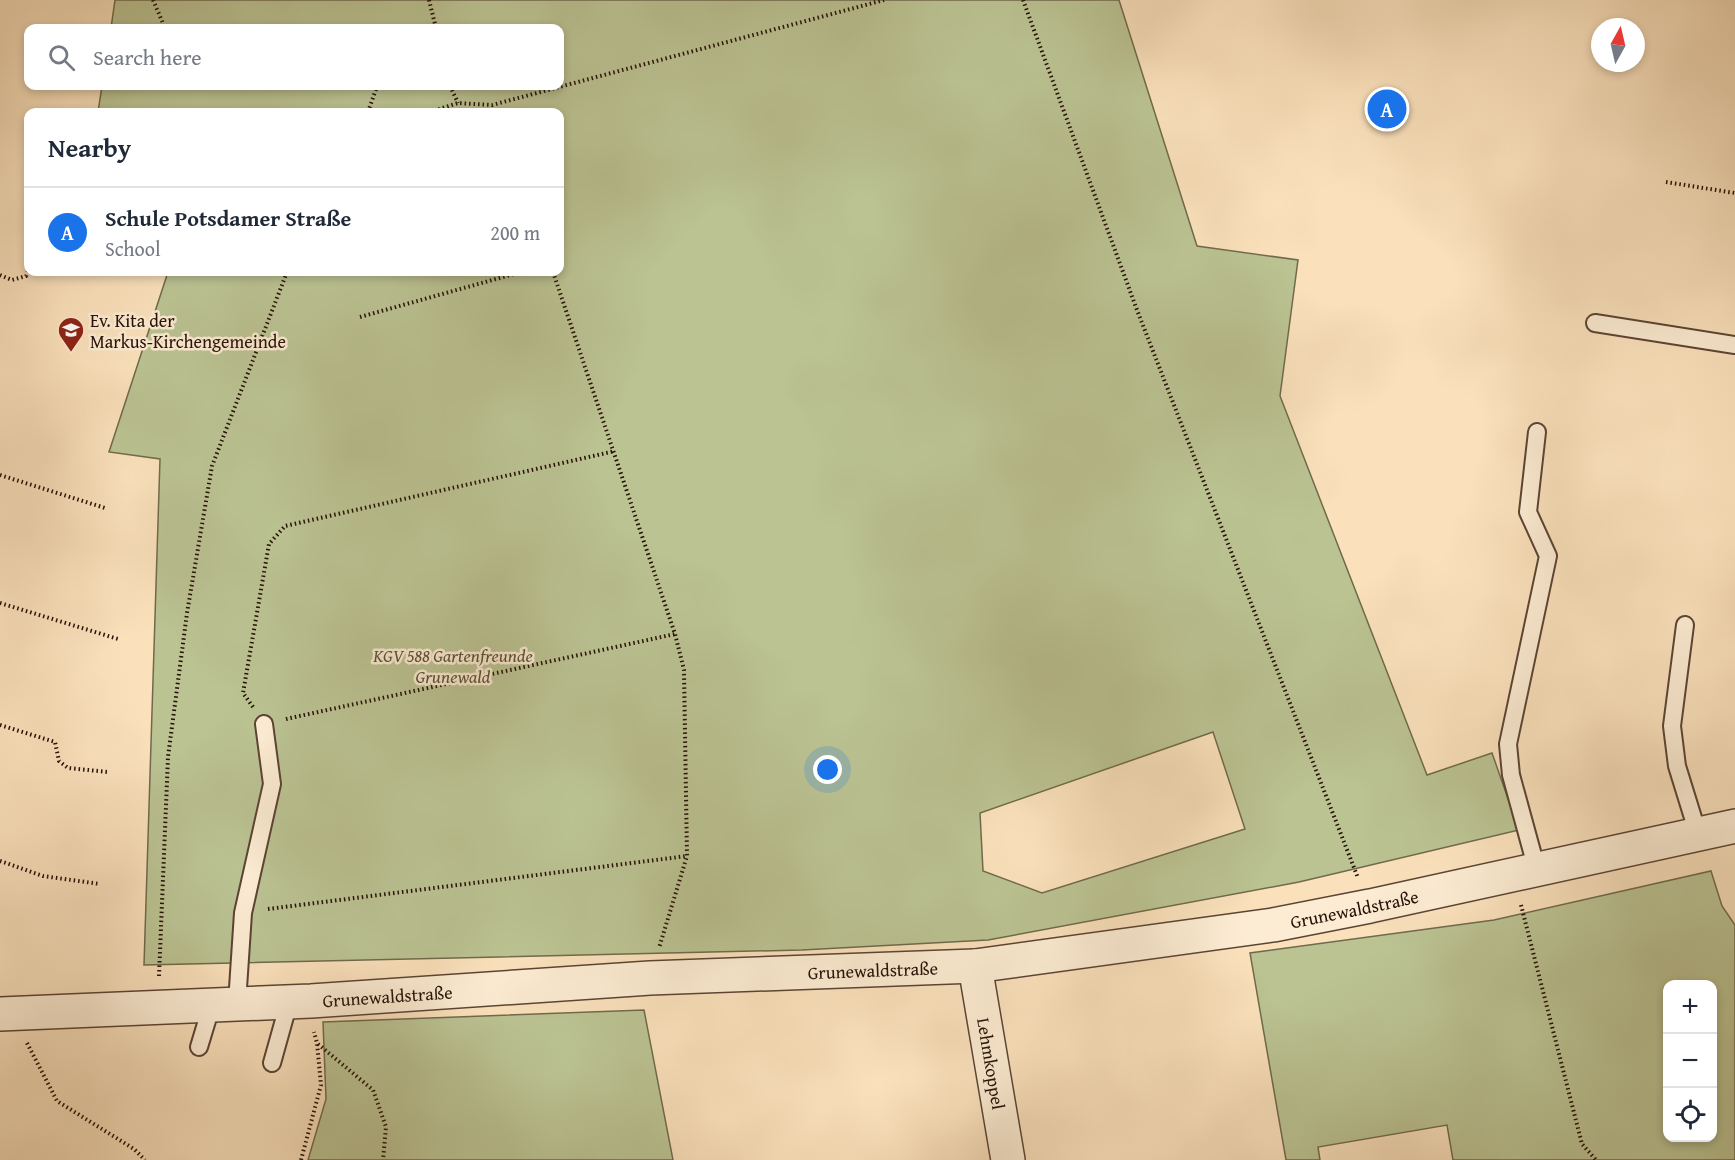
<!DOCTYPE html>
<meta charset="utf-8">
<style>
:root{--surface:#fff;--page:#f2f2f3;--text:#1f2937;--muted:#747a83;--line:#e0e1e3;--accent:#1a73e8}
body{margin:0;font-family:"Gentium Book Plus",serif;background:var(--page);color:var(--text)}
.controls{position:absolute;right:18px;bottom:18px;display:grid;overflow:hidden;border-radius:12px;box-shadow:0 3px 9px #0003}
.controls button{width:54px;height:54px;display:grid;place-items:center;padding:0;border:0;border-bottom:2px solid var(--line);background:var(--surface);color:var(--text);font:30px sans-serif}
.compass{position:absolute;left:1591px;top:18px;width:54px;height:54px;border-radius:50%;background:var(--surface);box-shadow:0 3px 9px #0003;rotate:8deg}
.you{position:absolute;left:828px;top:770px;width:21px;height:21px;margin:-15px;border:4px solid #fff;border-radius:50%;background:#1a73e8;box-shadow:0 0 0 9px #1a73e833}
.badge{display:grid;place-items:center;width:39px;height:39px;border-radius:50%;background:var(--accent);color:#fff;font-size:20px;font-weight:700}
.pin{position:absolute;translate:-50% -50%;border:3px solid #fff;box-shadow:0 2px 6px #0006}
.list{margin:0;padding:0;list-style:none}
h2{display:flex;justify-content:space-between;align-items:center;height:78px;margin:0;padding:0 24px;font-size:26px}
h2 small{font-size:20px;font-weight:400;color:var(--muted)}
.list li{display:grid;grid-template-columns:39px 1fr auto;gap:18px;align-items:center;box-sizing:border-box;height:90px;padding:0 24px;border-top:2px solid var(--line)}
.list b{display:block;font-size:22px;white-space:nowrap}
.list p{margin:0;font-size:20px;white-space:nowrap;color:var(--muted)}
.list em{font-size:20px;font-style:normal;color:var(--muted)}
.icon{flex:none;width:33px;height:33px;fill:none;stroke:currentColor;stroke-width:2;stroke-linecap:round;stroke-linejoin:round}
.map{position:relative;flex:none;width:1735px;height:1160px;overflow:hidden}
.search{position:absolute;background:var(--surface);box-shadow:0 3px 9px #0003;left:24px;top:24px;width:540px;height:66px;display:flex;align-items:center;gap:15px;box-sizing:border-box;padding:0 21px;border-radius:12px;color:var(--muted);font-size:22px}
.panel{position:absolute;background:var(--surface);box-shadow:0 3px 9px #0003;left:24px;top:108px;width:540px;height:168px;border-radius:12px}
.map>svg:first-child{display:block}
</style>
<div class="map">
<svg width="1735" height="1160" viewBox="0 0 1735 1160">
<rect width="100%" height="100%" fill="#fae1bc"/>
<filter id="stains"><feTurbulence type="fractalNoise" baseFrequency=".00333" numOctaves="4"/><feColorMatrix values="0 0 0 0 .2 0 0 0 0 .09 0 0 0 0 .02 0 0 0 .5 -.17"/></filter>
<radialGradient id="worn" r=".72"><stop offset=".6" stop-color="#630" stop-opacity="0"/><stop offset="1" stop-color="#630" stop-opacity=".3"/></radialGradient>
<g fill="#bbc393" stroke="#706a4c" stroke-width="1.5" fill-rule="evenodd">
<path d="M115,0h1004l78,246 101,14 -18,136 147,379 65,-22 27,77 -220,52 -311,58 -186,10 -658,15 16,-506 -51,-7 59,-180h392v-160h-462l4,-26h458v-58h-449zM1213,732l32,97 -203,64 -59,-22 -3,-58z"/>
<path d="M1711,871l11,35 13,19v235h-282l-6,-35 -129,22 2,13h-34l-36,-207 244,-33zM1668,984h44v154h-44z"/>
<path d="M644,1010l29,150h-365l18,-61 -3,-77z"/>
</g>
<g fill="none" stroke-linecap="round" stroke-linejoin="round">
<g stroke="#5b4434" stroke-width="20">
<g id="lane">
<path d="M1595,323l140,22"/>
<path d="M1685,625l-13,101 5,40 21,68"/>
<path d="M1537,870l-26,-95 -3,-31 40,-188 -20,-44 9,-80"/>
<path d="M237,1003l6,-90 29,-129 -8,-60"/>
<path d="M199,1047l13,-43"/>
<path d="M272,1063l17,-61"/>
</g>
</g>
<g stroke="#5b4434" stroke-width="36">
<g id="street">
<path id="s1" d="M975,966l33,194"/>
<path id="s2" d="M0,1014l311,-13 339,-23 325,-12 298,-41 97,-19 365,-80"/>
</g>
</g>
<g stroke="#261006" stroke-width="4" stroke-dasharray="1.5 3" stroke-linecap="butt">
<path d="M153,0l12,28"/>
<path d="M429,0l7,28"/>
<path d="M1023,0l114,310 221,568"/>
<path d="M450,86l8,17"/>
<path d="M368,112l9,-26"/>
<path d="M430,112l28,-9 34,2 392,-105"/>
<path d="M1666,182l69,11"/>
<path d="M553,272l122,362 9,36 3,186 -28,92"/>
<path d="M0,275l12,5 14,-4 2,-5"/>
<path d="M360,317l161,-45"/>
<path d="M0,475l105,33"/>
<path d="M0,603l118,36"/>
<path d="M253,707l-10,-14 26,-149 16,-18 330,-75"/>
<path d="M286,719l389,-85"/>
<path d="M0,725l55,17 4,19 9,7 40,4"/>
<path d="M0,861l43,15 57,8"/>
<path d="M1521,905l61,239 14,16"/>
<path d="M268,909l419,-53"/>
<path d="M159,976l9,-219 19,-144 25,-147 75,-194"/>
<path d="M27,1043l30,58 77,48 11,11"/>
<path d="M318,1044l55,46 13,37 -3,33"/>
<path d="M301,1160l20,-75 -4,-42 -3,-11"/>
</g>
<use href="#lane" stroke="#fcecd3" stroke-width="16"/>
<use href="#street" stroke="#fcecd3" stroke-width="33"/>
</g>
<defs>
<g id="school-pin" transform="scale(1.35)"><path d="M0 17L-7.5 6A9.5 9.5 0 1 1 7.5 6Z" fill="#8f2418" stroke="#fcecd3"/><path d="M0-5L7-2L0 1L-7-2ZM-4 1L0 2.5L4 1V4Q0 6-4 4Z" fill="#fff"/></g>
</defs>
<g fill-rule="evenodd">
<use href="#school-pin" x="71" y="330"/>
</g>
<g text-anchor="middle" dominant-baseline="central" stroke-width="5" stroke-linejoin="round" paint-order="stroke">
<g font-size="18" fill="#261006" stroke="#fcecd3" text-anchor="start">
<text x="90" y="320">Ev. Kita der<tspan x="90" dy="21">Markus-Kirchengemeinde</tspan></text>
</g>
<g font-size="18" font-style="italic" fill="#5a4f37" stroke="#fcecd3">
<text x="453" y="655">KGV 588 Gartenfreunde<tspan x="453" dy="21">Grunewald</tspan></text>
</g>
<g font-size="18" fill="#261006" stroke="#fcecd3">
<text stroke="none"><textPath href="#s2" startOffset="1360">Grunewaldstraße</textPath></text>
<text stroke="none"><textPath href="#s2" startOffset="874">Grunewaldstraße</textPath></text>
<text stroke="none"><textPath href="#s2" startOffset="388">Grunewaldstraße</textPath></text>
<text stroke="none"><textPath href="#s1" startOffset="99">Lehmkoppel</textPath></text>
</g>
</g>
<rect width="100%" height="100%" filter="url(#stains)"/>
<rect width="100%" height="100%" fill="url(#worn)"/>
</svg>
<div class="controls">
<button>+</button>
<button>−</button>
<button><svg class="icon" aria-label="locate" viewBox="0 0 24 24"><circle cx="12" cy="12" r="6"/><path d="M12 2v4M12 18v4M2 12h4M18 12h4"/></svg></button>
</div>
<svg class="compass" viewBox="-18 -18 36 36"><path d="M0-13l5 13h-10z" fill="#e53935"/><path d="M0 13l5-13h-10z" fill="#747a83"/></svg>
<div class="you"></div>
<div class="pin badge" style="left:1387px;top:109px">A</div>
<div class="search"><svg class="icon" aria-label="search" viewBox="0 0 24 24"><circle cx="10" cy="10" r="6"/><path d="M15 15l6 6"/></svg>Search here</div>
<section class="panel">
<h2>Nearby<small></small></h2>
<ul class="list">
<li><span class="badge">A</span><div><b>Schule Potsdamer Straße</b><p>School</p></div><em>200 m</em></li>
</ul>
</section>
</div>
